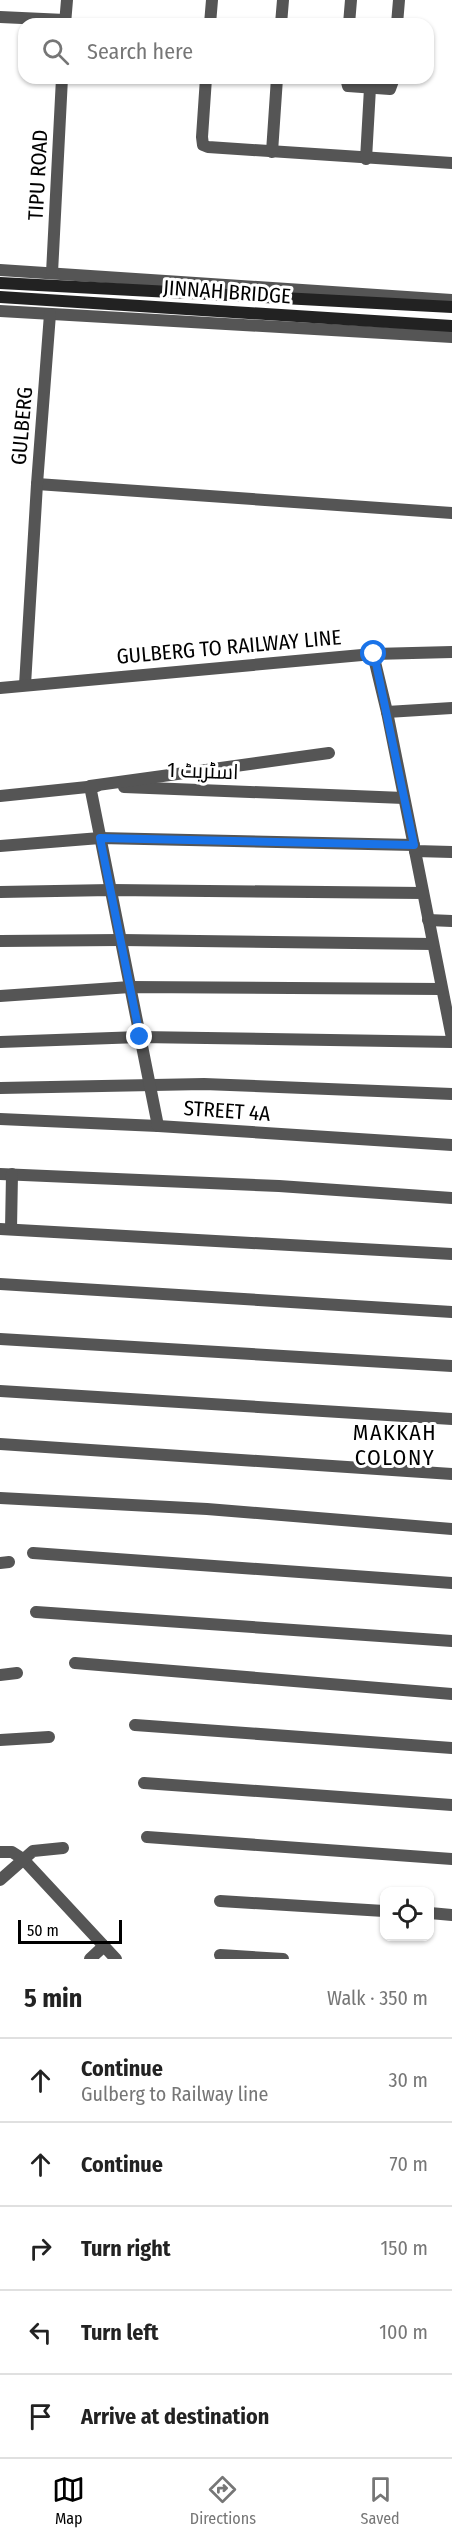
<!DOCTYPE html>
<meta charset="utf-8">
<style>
:root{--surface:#fff;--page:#f6f6f6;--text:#222;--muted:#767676;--line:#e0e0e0;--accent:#000}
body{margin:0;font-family:"Fira Sans Condensed",Cairo,sans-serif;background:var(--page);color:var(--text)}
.controls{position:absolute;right:18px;bottom:18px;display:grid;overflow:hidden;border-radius:12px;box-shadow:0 2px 4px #0004}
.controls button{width:54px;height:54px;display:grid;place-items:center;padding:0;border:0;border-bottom:2px solid var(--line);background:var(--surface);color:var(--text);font:30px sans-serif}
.scale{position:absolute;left:18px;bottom:15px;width:104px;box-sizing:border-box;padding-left:6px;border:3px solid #000;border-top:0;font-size:16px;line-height:21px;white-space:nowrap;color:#000;-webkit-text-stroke:4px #fff;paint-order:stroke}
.stop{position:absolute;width:18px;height:18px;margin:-14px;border:4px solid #1a73e8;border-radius:50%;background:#fff}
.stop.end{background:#1a73e8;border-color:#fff;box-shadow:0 2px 6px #0008}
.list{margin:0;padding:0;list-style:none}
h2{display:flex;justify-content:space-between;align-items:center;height:78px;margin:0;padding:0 24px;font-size:26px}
h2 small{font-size:20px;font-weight:400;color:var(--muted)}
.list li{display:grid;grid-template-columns:39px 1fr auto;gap:18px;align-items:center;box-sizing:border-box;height:84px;padding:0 24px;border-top:2px solid var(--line)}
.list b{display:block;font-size:22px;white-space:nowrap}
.list p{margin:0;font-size:20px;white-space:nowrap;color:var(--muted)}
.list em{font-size:20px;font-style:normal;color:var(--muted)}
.icon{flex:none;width:33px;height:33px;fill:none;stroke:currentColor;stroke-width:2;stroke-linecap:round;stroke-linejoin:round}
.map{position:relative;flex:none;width:452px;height:1959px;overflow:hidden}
.search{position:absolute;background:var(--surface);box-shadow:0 2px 4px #0004;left:18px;right:18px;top:18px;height:66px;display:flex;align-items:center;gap:15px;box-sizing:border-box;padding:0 21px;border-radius:18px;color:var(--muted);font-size:22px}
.sheet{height:498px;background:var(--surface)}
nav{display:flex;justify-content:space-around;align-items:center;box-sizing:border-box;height:84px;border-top:2px solid var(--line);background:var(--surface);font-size:16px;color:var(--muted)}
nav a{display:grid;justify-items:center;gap:3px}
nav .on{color:var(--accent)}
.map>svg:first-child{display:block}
</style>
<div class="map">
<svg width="452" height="1959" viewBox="0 0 452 1959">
<rect width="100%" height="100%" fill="#fff"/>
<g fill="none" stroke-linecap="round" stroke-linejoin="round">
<g stroke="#555" stroke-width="12">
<path d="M0,17l65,3"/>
<path d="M65,24l2,-24"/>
<path d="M210,24l2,-24"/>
<path d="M281,24l2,-24"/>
<path d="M349,24l2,-24"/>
<path d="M397,24l2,-24"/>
<path d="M206,78l-4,59 1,8 5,2 244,16"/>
<path d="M346,78l2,8 42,3 4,-11"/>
<path d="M272,152l5,-74"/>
<path d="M366,159l4,-71"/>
<path d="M0,270l452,30"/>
<path d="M52,273l10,-195"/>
<path d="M0,311l452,26"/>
<path d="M37,484l415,29"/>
<path d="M373,654l79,-2"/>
<path d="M25,685l12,-201 13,-170"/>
<path d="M0,688l373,-34 14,58 65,-4"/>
<path d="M387,712l28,139 37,1"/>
<path d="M124,787l280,11"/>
<path d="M0,796l97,-10"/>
<path d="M0,846l100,-8 314,7"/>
<path d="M415,851l37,187"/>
<path d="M0,892l111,-2 312,3"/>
<path d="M428,920l24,1"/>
<path d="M0,941l121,-1 312,4"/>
<path d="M0,996l130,-9 311,2"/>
<path d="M0,1042l140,-5 312,5"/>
<path d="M0,1088l204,-4 248,10"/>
<path d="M0,1119l158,7 294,19"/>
<path d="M158,1126l-68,-340 239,-33"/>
<path d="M0,1174l279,12 173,12"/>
<path d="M0,1229l452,25"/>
<path d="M11,1229l1,-55"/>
<path d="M0,1284l452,28"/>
<path d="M0,1339l452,27"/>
<path d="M0,1391l452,28"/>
<path d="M0,1444l452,30"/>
<path d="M0,1498l207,11 245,20"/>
<path d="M33,1553l419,30"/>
<path d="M0,1563l9,-1"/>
<path d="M36,1612l416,29"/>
<path d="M75,1663l377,31"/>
<path d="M0,1675l17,-2"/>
<path d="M135,1725l317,23"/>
<path d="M0,1740l49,-3"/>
<path d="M144,1783l308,22"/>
<path d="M147,1837l305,22"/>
<path d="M0,1852h12l11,7 93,100"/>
<path d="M0,1880l33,-29 30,-3"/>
<path d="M220,1901l164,10"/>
<path d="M430,1913l22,2"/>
<path d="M220,1955l63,4"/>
<path d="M90,1959l14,-13"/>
</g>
<g stroke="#222" stroke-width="12">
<path d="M0,283l452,24"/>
<path d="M0,297l452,29"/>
</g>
</g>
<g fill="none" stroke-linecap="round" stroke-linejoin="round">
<path stroke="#1a73e8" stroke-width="8" d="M140,1037l-40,-199 314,7 -40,-191"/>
</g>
<g text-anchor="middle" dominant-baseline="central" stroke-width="6" stroke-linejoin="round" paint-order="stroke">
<g font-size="21" fill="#000" stroke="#fff">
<text transform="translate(38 175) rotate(-87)">TIPU ROAD</text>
<text transform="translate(227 292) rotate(4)">JINNAH BRIDGE</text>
<text transform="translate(22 426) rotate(-85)">GULBERG</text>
<text transform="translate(229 647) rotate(-5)">GULBERG TO RAILWAY LINE</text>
<text transform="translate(203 771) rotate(2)">اسٹریٹ 1</text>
<text transform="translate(227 1111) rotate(4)">STREET 4A</text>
</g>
<g font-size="22" letter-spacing="1.5" fill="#000" stroke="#fff">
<text x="395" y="1432">MAKKAH<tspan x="395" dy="25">COLONY</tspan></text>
</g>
</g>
</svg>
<div class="controls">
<button><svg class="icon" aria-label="locate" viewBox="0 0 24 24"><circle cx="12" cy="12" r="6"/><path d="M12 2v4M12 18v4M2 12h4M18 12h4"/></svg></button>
</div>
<div class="scale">50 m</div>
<div class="stop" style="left:374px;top:654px"></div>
<div class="stop end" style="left:140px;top:1037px"></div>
<div class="search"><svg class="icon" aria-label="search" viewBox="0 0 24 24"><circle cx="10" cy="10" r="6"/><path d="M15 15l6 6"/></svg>Search here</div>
</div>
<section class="sheet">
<h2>5 min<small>Walk · 350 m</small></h2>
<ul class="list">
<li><svg class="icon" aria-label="ahead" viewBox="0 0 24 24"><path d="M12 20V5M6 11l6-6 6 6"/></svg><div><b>Continue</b><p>Gulberg to Railway line</p></div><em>30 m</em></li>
<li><svg class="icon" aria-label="ahead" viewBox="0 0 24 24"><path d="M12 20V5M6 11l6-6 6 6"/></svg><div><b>Continue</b></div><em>70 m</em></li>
<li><svg class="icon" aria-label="right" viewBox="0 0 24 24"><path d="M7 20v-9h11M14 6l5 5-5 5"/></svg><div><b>Turn right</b></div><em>150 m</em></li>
<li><svg class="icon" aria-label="left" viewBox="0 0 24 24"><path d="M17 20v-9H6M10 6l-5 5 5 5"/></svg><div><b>Turn left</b></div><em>100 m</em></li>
<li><svg class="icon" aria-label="arrive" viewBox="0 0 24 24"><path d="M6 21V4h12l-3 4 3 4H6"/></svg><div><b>Arrive at destination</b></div></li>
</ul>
</section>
<nav>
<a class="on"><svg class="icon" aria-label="map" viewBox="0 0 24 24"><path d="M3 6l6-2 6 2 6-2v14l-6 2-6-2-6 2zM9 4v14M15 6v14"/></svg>Map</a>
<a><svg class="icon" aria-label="directions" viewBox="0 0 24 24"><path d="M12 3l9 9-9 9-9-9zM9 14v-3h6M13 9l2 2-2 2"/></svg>Directions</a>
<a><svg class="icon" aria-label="saved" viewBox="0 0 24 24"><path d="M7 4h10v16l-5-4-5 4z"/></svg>Saved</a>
</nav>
